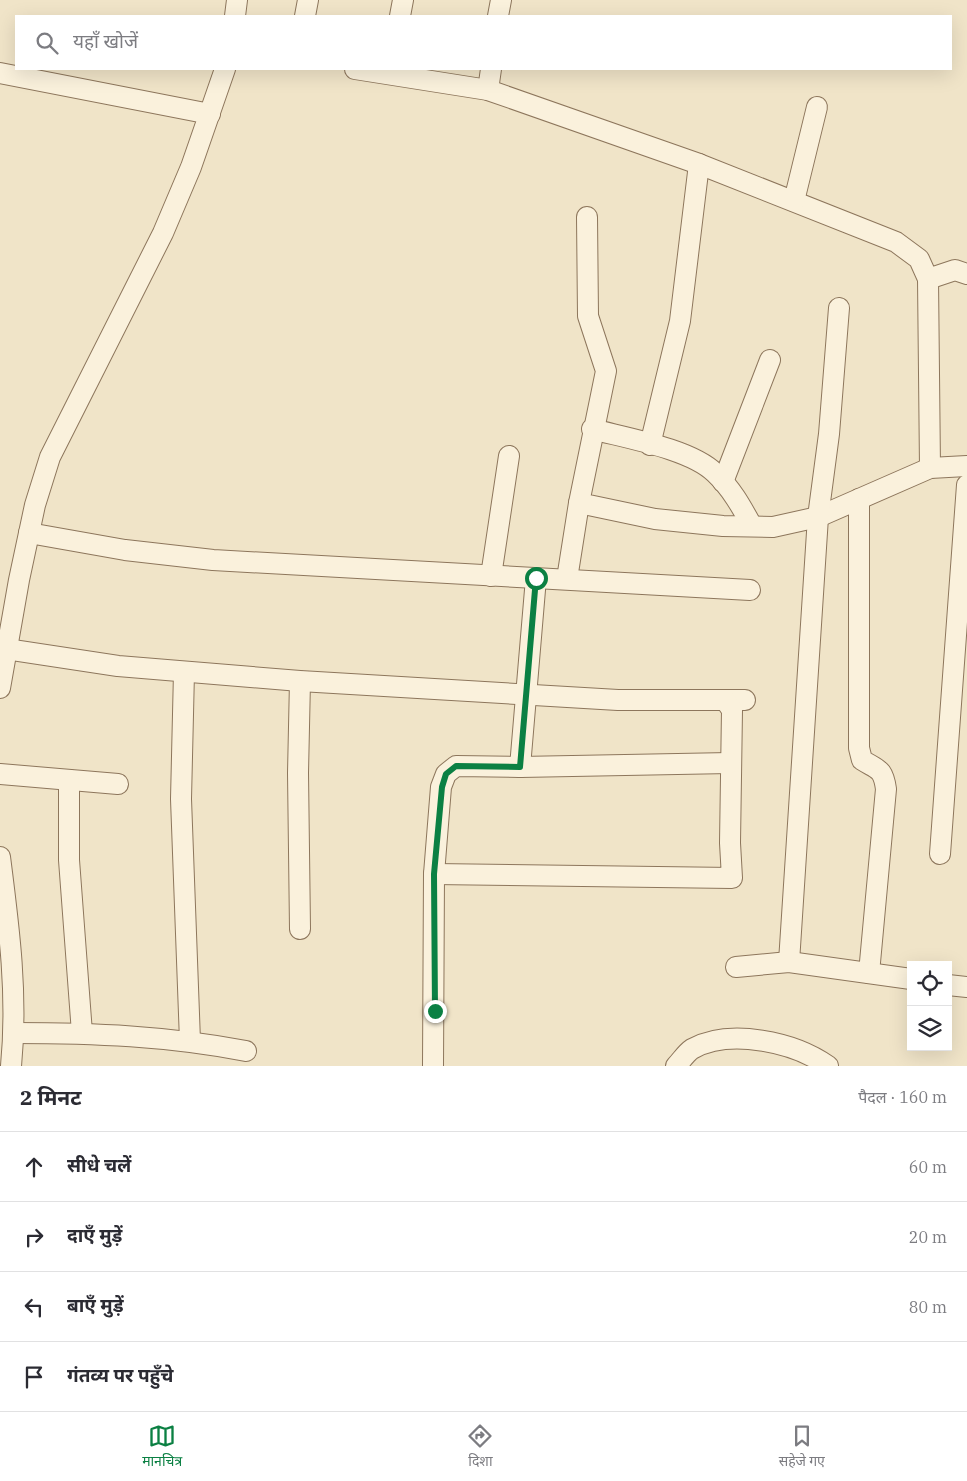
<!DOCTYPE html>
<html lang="hi">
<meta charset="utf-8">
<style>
:root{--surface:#fff;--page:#f7f7f7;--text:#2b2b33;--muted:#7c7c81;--line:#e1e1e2;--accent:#0b8043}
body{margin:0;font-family:"IBM Plex Serif","Noto Sans Devanagari",serif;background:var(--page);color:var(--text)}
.controls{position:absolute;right:15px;bottom:15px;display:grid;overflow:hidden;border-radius:0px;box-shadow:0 5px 20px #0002}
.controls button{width:45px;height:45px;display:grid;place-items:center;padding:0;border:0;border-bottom:1px solid var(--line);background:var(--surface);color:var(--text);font:25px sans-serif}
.stop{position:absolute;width:15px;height:15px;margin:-11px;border:4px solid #0b8043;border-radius:50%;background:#fff}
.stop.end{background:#0b8043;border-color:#fff;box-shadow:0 1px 5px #0008}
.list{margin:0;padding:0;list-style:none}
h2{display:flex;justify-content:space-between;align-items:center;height:65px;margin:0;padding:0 20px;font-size:21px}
h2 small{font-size:16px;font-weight:400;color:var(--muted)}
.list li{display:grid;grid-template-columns:32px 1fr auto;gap:15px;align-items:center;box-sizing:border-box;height:70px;padding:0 20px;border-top:1px solid var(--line)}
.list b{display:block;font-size:19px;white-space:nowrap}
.list em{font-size:16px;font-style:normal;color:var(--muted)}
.icon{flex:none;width:28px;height:28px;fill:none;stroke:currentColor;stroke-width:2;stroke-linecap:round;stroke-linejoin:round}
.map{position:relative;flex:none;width:967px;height:1066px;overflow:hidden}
.search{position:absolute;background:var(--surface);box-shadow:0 5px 20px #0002;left:15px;right:15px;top:15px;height:55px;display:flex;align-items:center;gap:12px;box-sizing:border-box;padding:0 18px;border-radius:0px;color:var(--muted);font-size:19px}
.sheet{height:345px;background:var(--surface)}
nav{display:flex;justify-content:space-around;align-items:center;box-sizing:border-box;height:70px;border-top:1px solid var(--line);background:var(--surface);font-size:14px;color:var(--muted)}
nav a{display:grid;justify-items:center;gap:2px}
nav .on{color:var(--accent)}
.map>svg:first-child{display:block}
</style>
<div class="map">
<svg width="967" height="1066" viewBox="0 0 967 1066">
<rect width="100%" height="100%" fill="#f0e4c8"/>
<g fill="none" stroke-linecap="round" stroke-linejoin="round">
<g stroke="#8d765c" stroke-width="22">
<g id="minor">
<path d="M235,16l2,-16"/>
<path d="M305,16l3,-16"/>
<path d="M400,16l3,-16"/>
<path d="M498,16l3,-16"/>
<path d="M355,69l133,21 211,74 197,78 23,17 9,20 2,189"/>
<path d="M0,73l210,41"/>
<path d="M488,90l3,-21"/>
<path d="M794,201l23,-94"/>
<path d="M587,217l1,99 18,55 -27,132 76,16 68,7 50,1 45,-10 112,-49 37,-2"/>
<path d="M928,279l27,-9 12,4"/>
<path d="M592,429c34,9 99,20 123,44 16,15 26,33 37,53"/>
<path d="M650,445l30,-124 19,-157"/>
<path d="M723,482l47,-122"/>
<path d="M859,499v249l3,12c16,10 21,8 24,29l-17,184"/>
<path d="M29,533l96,17 88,10 537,30"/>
<path d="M491,576l18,-120"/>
<path d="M567,579l12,-76"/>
<path d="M6,649l112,17 182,15 318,19h127"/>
<path d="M184,672l-3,127 9,242"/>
<path d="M300,681l-2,92 2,156"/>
<path d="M0,688l19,-108 16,-75 15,-48 113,-224 28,-66 34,-98"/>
<path d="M520,767l16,-189"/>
<path d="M0,774l118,10"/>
<path d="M69,780v80l13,173"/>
<path d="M940,854l27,-369"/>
<path d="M0,857c9,70 18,138 11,209"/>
<path d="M434,874l298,4 -2,-35 2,-133 -7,-10"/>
<path d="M789,962l29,-445 11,-83 10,-126"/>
<path d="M736,967l53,-5 122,17"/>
<path d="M948,985l19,2"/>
<path d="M14,1033c80,0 154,3 232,18"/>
<path d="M433,1066l1,-192 7,-87 5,-13 10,-8 64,1 210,-4"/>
<path d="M676,1066c5,-5 10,-13 16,-17 38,-21 102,-7 136,17"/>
</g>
</g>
<use href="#minor" stroke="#faf1dc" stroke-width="20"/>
</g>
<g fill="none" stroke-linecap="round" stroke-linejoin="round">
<path stroke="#0b8043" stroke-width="6" d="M435,1011l-1,-137 8,-87 4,-13 10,-8 64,1 16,-189"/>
</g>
</svg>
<div class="controls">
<button><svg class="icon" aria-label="locate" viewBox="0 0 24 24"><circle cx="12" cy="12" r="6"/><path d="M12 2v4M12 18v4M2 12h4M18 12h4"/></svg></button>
<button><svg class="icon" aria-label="layers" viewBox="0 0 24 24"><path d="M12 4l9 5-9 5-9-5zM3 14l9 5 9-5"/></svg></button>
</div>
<div class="stop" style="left:536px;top:578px"></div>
<div class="stop end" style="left:435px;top:1011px"></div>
<div class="search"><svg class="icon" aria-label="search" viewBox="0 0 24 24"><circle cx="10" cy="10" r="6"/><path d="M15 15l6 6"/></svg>यहाँ खोजें</div>
</div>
<section class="sheet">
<h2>2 मिनट<small>पैदल · 160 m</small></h2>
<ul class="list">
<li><svg class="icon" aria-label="ahead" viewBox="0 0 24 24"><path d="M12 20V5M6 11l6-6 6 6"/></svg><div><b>सीधे चलें</b></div><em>60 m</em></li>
<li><svg class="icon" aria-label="right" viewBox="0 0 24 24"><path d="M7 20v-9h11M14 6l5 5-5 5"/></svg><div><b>दाएँ मुड़ें</b></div><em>20 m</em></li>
<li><svg class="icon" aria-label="left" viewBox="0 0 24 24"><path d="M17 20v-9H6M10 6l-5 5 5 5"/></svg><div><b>बाएँ मुड़ें</b></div><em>80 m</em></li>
<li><svg class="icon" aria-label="arrive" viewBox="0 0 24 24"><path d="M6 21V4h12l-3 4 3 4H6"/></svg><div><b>गंतव्य पर पहुँचे</b></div></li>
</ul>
</section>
<nav>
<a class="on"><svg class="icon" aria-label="map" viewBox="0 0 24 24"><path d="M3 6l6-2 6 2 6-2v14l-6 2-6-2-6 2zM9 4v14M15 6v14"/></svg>मानचित्र</a>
<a><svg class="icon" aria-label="directions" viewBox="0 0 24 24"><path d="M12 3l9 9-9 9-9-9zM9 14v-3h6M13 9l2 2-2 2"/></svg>दिशा</a>
<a><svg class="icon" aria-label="saved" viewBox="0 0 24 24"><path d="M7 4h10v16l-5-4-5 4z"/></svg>सहेजे गए</a>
</nav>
